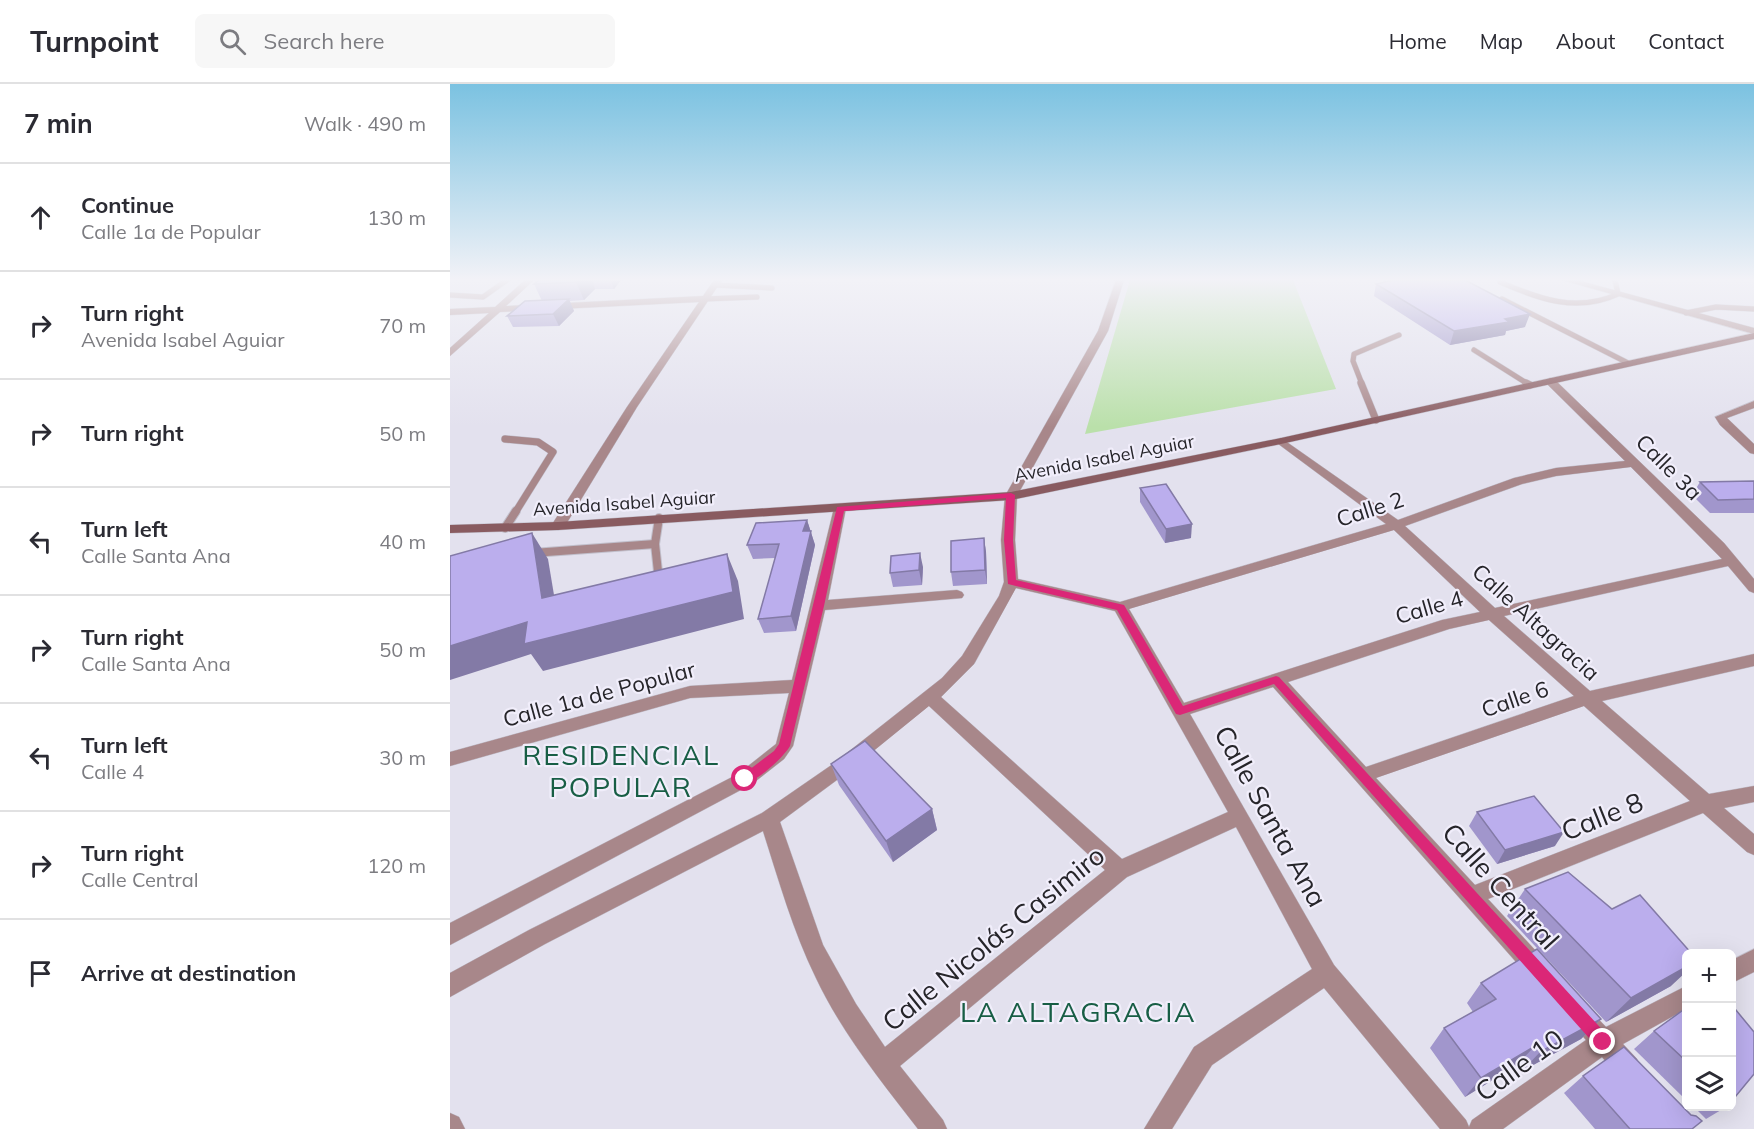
<!DOCTYPE html>
<meta charset="utf-8">
<style>
:root{--surface:#fff;--page:#f7f7f7;--text:#2b2b33;--muted:#7c7c81;--line:#e1e1e2}
body{margin:0;font-family:Mulish,sans-serif;background:var(--page);color:var(--text)}
.controls{position:absolute;right:18px;bottom:18px;display:grid;overflow:hidden;border-radius:9px;box-shadow:0 6px 24px #0002}
.controls button{width:54px;height:54px;display:grid;place-items:center;padding:0;border:0;border-bottom:2px solid var(--line);background:var(--surface);color:var(--text);font:30px sans-serif}
.stop{position:absolute;width:18px;height:18px;margin:-14px;border:4px solid #db2777;border-radius:50%;background:#fff}
.stop.end{background:#db2777;border-color:#fff;box-shadow:0 2px 6px #0008}
.list{margin:0;padding:0;list-style:none}
h2{display:flex;justify-content:space-between;align-items:center;height:78px;margin:0;padding:0 24px;font-size:26px}
h2 small{font-size:20px;font-weight:400;color:var(--muted)}
.list li{display:grid;grid-template-columns:39px 1fr auto;gap:18px;align-items:center;box-sizing:border-box;height:108px;padding:0 24px;border-top:2px solid var(--line)}
.list b{display:block;font-size:22px;white-space:nowrap}
.list p{margin:0;font-size:20px;white-space:nowrap;color:var(--muted)}
.list em{font-size:20px;font-style:normal;color:var(--muted)}
.icon{flex:none;width:33px;height:33px;fill:none;stroke:currentColor;stroke-width:2;stroke-linecap:round;stroke-linejoin:round}
.map{position:relative;flex:none;width:1304px;height:1045px;overflow:hidden}
header{display:flex;align-items:center;gap:36px;box-sizing:border-box;height:84px;padding:0 30px;background:var(--surface);border-bottom:2px solid var(--line)}
header strong{font-size:28px}
nav{display:flex;gap:33px;margin-inline-start:auto;font-size:21px}
.search{width:420px;height:54px;background:var(--page);display:flex;align-items:center;gap:15px;box-sizing:border-box;padding:0 21px;border-radius:9px;color:var(--muted);font-size:22px}
main{display:flex}
aside{flex:1;background:var(--surface)}
.map>svg:first-child{display:block}
</style>
<header>
<strong>Turnpoint</strong>
<div class="search"><svg class="icon" aria-label="search" viewBox="0 0 24 24"><circle cx="10" cy="10" r="6"/><path d="M15 15l6 6"/></svg>Search here</div>
<nav><a>Home</a><a>Map</a><a>About</a><a>Contact</a></nav>
</header>
<main>
<aside>
<h2>7 min<small>Walk · 490 m</small></h2>
<ul class="list">
<li><svg class="icon" aria-label="ahead" viewBox="0 0 24 24"><path d="M12 20V5M6 11l6-6 6 6"/></svg><div><b>Continue</b><p>Calle 1a de Popular</p></div><em>130 m</em></li>
<li><svg class="icon" aria-label="right" viewBox="0 0 24 24"><path d="M7 20v-9h11M14 6l5 5-5 5"/></svg><div><b>Turn right</b><p>Avenida Isabel Aguiar</p></div><em>70 m</em></li>
<li><svg class="icon" aria-label="right" viewBox="0 0 24 24"><path d="M7 20v-9h11M14 6l5 5-5 5"/></svg><div><b>Turn right</b></div><em>50 m</em></li>
<li><svg class="icon" aria-label="left" viewBox="0 0 24 24"><path d="M17 20v-9H6M10 6l-5 5 5 5"/></svg><div><b>Turn left</b><p>Calle Santa Ana</p></div><em>40 m</em></li>
<li><svg class="icon" aria-label="right" viewBox="0 0 24 24"><path d="M7 20v-9h11M14 6l5 5-5 5"/></svg><div><b>Turn right</b><p>Calle Santa Ana</p></div><em>50 m</em></li>
<li><svg class="icon" aria-label="left" viewBox="0 0 24 24"><path d="M17 20v-9H6M10 6l-5 5 5 5"/></svg><div><b>Turn left</b><p>Calle 4</p></div><em>30 m</em></li>
<li><svg class="icon" aria-label="right" viewBox="0 0 24 24"><path d="M7 20v-9h11M14 6l5 5-5 5"/></svg><div><b>Turn right</b><p>Calle Central</p></div><em>120 m</em></li>
<li><svg class="icon" aria-label="arrive" viewBox="0 0 24 24"><path d="M6 21V4h12l-3 4 3 4H6"/></svg><div><b>Arrive at destination</b></div></li>
</ul>
</aside>
<div class="map">
<svg width="1304" height="1045" viewBox="0 0 1304 1045">
<rect width="100%" height="100%" fill="#e3e1ee"/>
<path fill="#bae0aa" d="M680,196h163l43,109 -251,45z"/>
<g fill="none" stroke-linecap="round" stroke-linejoin="round">
<g stroke="#c1bfcb" stroke-width="6">
<g id="lane-far2">
<path d="M1050,198c39,17 77,31 118,12l-3,-14"/>
<path d="M265,201l57,3"/>
<path d="M0,211l33,2 24,-17"/>
<path d="M254,215l53,-2"/>
<path d="M1052,215l126,64"/>
<path d="M1236,229l30,-6 38,2"/>
<path d="M1024,266l54,34"/>
<path d="M912,300l-9,-23 1,-7 45,-19"/>
</g>
</g>
<g stroke="#c1bfcb" stroke-width="8">
<g id="lane-far1">
<path d="M911,299l15,37"/>
<path d="M1076,299l4,2"/>
<path d="M55,355l33,3 15,10 -38,61"/>
</g>
</g>
<g stroke="#c1bfcb" stroke-width="10">
<g id="lane">
<path d="M209,434l-4,26 4,37"/>
<path d="M55,444l11,-17"/>
<path d="M83,469l122,-9"/>
</g>
</g>
<g stroke="#c1bfcb" stroke-width="1">
<g id="street">
<path d="M75,196h9l-28,26 197,-10 11,-16h8l-85,127 -72,119 -7,4 -7,-4 76,-119 72,-105 -199,10 -50,44v-8l39,-35 -39,2v-6l45,-2z"/>
<path d="M666,196h8l-16,51 -91,165 -2,44 3,39 102,23 266,-78 -109,-81 -2,-2 6,-3 117,82 116,-42 42,-10 69,-7 -79,-78 -1,-2 5,-3 4,1 170,164 30,36v14l-5,-2 -21,-25 -224,50 86,75 164,-37v12l-152,35 107,93 45,-8v16l-30,6 30,26v21l-7,-3 -44,-39 -215,86 59,64 3,8 -3,8 -8,3 -8,-3 -258,-292 -83,27 144,251 132,155 3,7 3,-7 114,-80 -17,-19 -4,-8 4,-8 8,-4 8,4 21,22 80,-41v23l-63,35 14,15 3,9 -3,9 -9,3 -9,-3 -17,-20 -99,72h-63l-116,-141 -112,77 -40,64h-28l50,-82 118,-78 -76,-142 -109,50 -227,189 43,54 4,9h-29c-37,-48 -76,-96 -102,-151 -23,-47 -37,-97 -53,-147l-218,113 -95,53v-24l79,-43 233,-117 71,-49 109,-86 20,-22 37,-60 5,-14 -3,-42 4,-44 93,-165zM1181,383l91,92 -227,49 -90,-82 117,-42 34,-8zM944,446l86,82 -38,8 -258,83 -55,-94zM566,504l99,23 113,201 -106,47 -181,-162 33,-33zM1039,536l85,76 -208,71 -78,-85 161,-53zM479,622l176,164 -220,177 -29,-43 -33,-59 -43,-123 65,-48zM1134,622l106,95 -215,84 -99,-107z"/>
<path d="M1112,196h15l177,48v6z"/>
<path d="M1304,317v7l-27,10 27,26v10l-4,-1 -30,-28 -5,-8z"/>
<path d="M390,420l6,4 -18,92 129,-10 5,2 2,3 -2,3 -137,12 -32,136 -9,13 -32,25 -302,161v-22l288,-149 38,-30 13,-51 -99,5 -240,68v-14l240,-66 102,-6 42,-172z"/>
<path d="M1304,865v23l-22,11v-23z"/>
<path d="M0,1029l9,4 6,12h-15z"/>
</g>
</g>
<g stroke="#c1bfcb" stroke-width="1">
<path id="secondary" d="M1304,249v6l-473,105 -270,56 -453,30 -108,3v-8l108,-3 453,-30 270,-54z"/>
</g>
<use href="#lane-far2" stroke="#a8878a" stroke-width="5"/>
<use href="#lane-far1" stroke="#a8878a" stroke-width="7"/>
<use href="#lane" stroke="#a8878a" stroke-width="8"/>
<use href="#street" fill="#a8878a" fill-rule="evenodd"/>
<use href="#secondary" fill="#895b60" fill-rule="evenodd"/>
</g>
<g fill="#a196cc">
<path d="M89,196h82l-7,9h-19l-11,11 -15,1 5,10 -15,15 -46,1 -6,-11 35,-15 -8,-17z"/>
<path d="M926,200l149,43 -19,4 -1,4 -55,10 -76,-49z"/>
<path d="M1304,397v32h-44l-18,-18 8,-13z"/>
<path d="M690,404l51,50 -26,5 -25,-41z"/>
<path d="M357,436l8,25 -19,86 -32,2 -6,-14 17,-61 -22,1 -6,-14z"/>
<path d="M534,454l2,14 1,32 -34,2 -2,-14z"/>
<path d="M473,483l-1,18 -29,2 -3,-14z"/>
<path d="M381,680l101,45 5,21 -44,32 -54,-77z"/>
<path d="M1027,728l78,34 -58,18 -28,-38z"/>
<path d="M1075,805l146,97 -65,36 -99,-106z"/>
<path d="M1031,899l120,36 -20,20 -59,32 -5,-6 -52,32 -35,-49 14,-20 29,-16 -6,-9z"/>
<path d="M1236,924v92l-52,-51 20,-18z"/>
<path d="M1133,992l109,53h-97l-31,-36z"/>
<path d="M1244,1023h32l-20,12z"/>
</g>
<g fill="#837aa6">
<path d="M128,196h14l3,9 -11,11 -8,-18z"/>
<path d="M161,196h10l-7,9z"/>
<path d="M119,215l5,12 -15,15 -6,-12z"/>
<path d="M1080,230l-5,13 -19,4 -1,4 -55,10 4,-14 51,-12z"/>
<path d="M357,436l8,25 -19,86 -5,-15 12,-85z"/>
<path d="M742,440l-1,14 -26,5 1,-14z"/>
<path d="M82,449l16,26 11,66 -17,-27z"/>
<path d="M534,454l2,14 1,32 -2,-14z"/>
<path d="M470,469l3,14 -1,18 -3,-15z"/>
<path d="M277,470l11,27 6,38 -201,52 -12,-17 -81,26v-34z"/>
<path d="M482,725l5,21 -44,32 -7,-21z"/>
<path d="M1114,748l-9,14 -58,18 8,-14z"/>
<path d="M1236,883v5l-15,14 -65,36 25,-24z"/>
<path d="M1151,935l-20,20 -59,32 18,-19z"/>
<path d="M1085,962l-18,19 -52,32 16,-19z"/>
</g>
<g fill="#bbaeed" stroke="#837aa6" stroke-width="1.5">
<path d="M89,196h39l-2,2 -42,2z"/>
<path d="M944,196h71l65,34 -25,5 4,3 -55,9 -78,-47z"/>
<path d="M119,215l-16,15 -46,2 18,-15z"/>
<path d="M1304,397v18l-36,1 -18,-18z"/>
<path d="M716,400l26,40 -26,5 -26,-41z"/>
<path d="M357,436l-4,11h8l-20,85 -33,3 21,-75 -32,1 9,-22z"/>
<path d="M82,449l10,65 185,-44 6,38 -209,52 3,-22 -77,24v-90z"/>
<path d="M534,454l1,32 -34,2v-31z"/>
<path d="M470,469l-1,17 -29,3 1,-17z"/>
<path d="M415,657l67,68 -46,32 -55,-77z"/>
<path d="M1084,712l30,36 -59,18 -28,-38z"/>
<path d="M1118,788l44,37 28,-14 52,59h-6v13l-55,31 -106,-109z"/>
<path d="M1087,865l64,70 -61,33 -5,-6 -54,32 -37,-50 52,-29 -15,-16z"/>
<path d="M1281,920l23,28v42l-23,28z"/>
<path d="M1236,924v53l-32,-30z"/>
<path d="M1174,963l67,68 5,1 6,5 -10,8h-62l-47,-53z"/>
</g>
<linearGradient id="sky" x2="0" y2="1"><stop stop-color="#7bc2e1"/><stop offset="0.57" stop-color="#f2f2f7"/><stop offset="1" stop-color="#f2f2f7" stop-opacity="0"/></linearGradient>
<rect width="1304" height="343" fill="url(#sky)"/>
<path fill="#db2777" d="M561,409l4,2 -2,45 3,40 108,25 59,101 93,-30 3,1 329,359 3,6 -3,5 -5,2 -6,-2 -323,-363 -94,31 -4,-1 -59,-104 -109,-26 -4,-44 2,-42 -162,13 -20,95 -34,140c-6,11 -37,40 -49,37v-7l33,-25 5,-7 58,-237z"/>
<g text-anchor="middle" dominant-baseline="central" stroke-width="4.5" stroke-linejoin="round" paint-order="stroke">
<g font-size="18" fill="#26252a" stroke="#f1eefb">
<text transform="translate(654 374) rotate(-11)">Avenida Isabel Aguiar</text>
<text transform="translate(174 419) rotate(-4)">Avenida Isabel Aguiar</text>
</g>
<g font-size="22" fill="#26252a" stroke="#f1eefb">
<text transform="translate(1219 383) rotate(45)">Calle 3a</text>
<text transform="translate(920 425) rotate(-18)">Calle 2</text>
<text transform="translate(979 523) rotate(-16)">Calle 4</text>
<text transform="translate(1086 538) rotate(42)">Calle Altagracia</text>
<text transform="translate(149 610) rotate(-15)">Calle 1a de Popular</text>
<text transform="translate(1065 615) rotate(-19)">Calle 6</text>
</g>
<g font-size="27" fill="#26252a" stroke="#f1eefb">
<text transform="translate(821 732) rotate(61)">Calle Santa Ana</text>
<text transform="translate(1152 732) rotate(-22)">Calle 8</text>
<text transform="translate(1051 802) rotate(48)">Calle Central</text>
<text transform="translate(543 854) rotate(-39)">Calle Nicolás Casimiro</text>
<text transform="translate(1069 981) rotate(-36)">Calle 10</text>
</g>
<g font-size="28" letter-spacing="1.5" fill="#185e45" stroke="#f1eefb">
<text x="171" y="670">RESIDENCIAL<tspan x="171" dy="32">POPULAR</tspan></text>
<text x="628" y="927">LA ALTAGRACIA</text>
</g>
</g>
</svg>
<div class="controls">
<button>+</button>
<button>−</button>
<button><svg class="icon" aria-label="layers" viewBox="0 0 24 24"><path d="M12 4l9 5-9 5-9-5zM3 14l9 5 9-5"/></svg></button>
</div>
<div class="stop" style="left:295px;top:695px"></div>
<div class="stop end" style="left:1153px;top:958px"></div>
</div>
</main>
